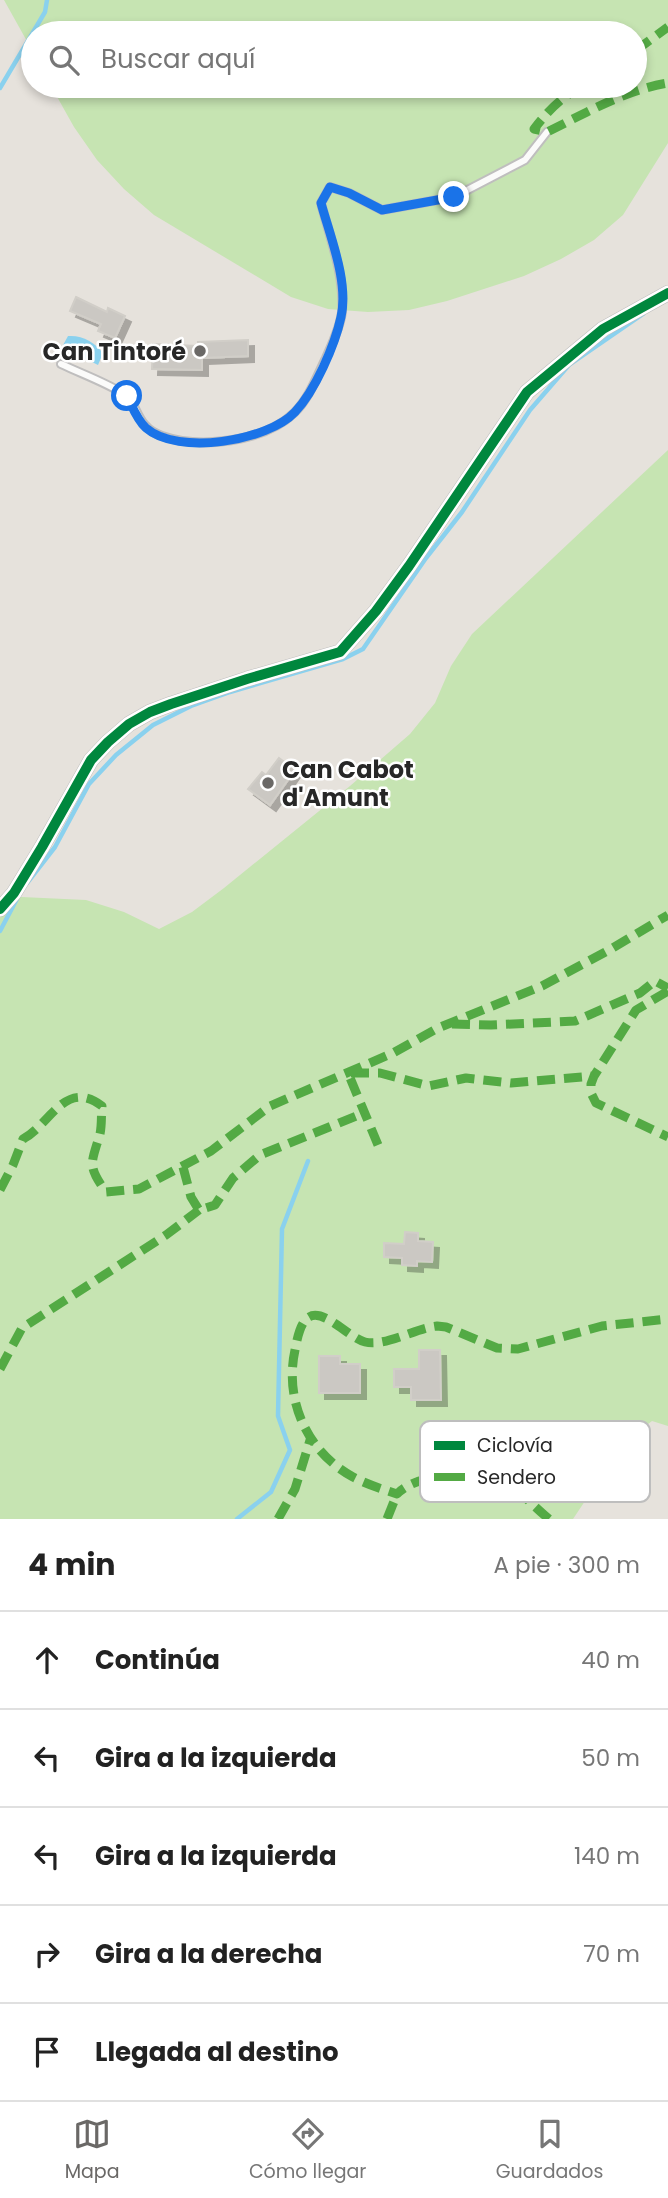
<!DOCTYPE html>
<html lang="es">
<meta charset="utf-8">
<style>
:root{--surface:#fff;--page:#f6f6f6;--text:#222;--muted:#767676;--line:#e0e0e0;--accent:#6a6866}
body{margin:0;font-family:Poppins,sans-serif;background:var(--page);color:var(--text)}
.stop{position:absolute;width:21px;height:21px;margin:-16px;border:5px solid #1a73e8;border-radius:50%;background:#fff}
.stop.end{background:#1a73e8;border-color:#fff;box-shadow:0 2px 7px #0008}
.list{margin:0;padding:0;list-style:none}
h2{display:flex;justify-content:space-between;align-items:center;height:91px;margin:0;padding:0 28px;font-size:30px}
h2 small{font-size:23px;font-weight:400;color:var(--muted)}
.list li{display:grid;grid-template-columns:46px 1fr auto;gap:21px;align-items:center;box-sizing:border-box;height:98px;padding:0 28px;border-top:2px solid var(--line)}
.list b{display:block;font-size:26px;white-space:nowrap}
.list em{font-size:23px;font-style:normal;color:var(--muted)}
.icon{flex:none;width:38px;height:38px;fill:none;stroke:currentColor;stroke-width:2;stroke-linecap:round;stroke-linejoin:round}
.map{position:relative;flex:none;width:668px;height:1519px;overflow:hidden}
.search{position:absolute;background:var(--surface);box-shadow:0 4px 10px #0003;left:21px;right:21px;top:21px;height:77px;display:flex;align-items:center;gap:18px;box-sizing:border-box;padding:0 24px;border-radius:38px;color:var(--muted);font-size:26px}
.sheet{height:581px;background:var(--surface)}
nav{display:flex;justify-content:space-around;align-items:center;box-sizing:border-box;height:98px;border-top:2px solid var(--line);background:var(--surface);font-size:19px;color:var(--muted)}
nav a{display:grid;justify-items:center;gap:4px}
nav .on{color:var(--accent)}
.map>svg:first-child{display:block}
</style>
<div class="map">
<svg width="668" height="1519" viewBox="0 0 668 1519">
<defs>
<filter id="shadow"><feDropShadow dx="6" dy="6" stdDeviation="0" flood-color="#0004"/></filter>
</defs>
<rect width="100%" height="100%" fill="#e6e2dc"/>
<g fill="#c6e4b2">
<path d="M4,0h664v143l-45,72 -29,25 -33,19 -37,17 -77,25 -38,9 -41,2 -40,-3 -37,-12 -137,-82 -30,-26 -27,-29 -23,-33 -23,-41h584v-53h-602v19z"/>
<path d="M668,450v976l-16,-5 -29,23 -50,75h-573v-623l86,4 38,12 35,17 33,-17 32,-24 126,-102 60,-52 25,-31 16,-37 21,-32z"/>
</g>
<path fill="#8ad1ee" d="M68,336c15,-1 26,6 35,17l-5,12 -36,-18z"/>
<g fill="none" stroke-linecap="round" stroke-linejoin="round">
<g stroke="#8ad1ee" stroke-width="4.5">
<path d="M0,88l45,-76 2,-12"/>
<path d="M27,883l28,-36 34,-63 27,-29 37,-30 38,-19 39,-14 113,-33 20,-10 63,-91 36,-46 68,-102 39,-45 74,-51"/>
<path d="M0,931l18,-34"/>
<path d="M237,1519l34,-27 19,-42 -12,-34 4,-187 26,-68"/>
</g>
</g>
<g fill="#cbc8c3" stroke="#d1cec8" stroke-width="2" filter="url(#shadow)">
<path d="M76,297l31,15 1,-4 17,8 -10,22 -17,-7 3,-7 -31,-13z"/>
<path d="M248,340v16l-46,2v12l-50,-1 1,-25 45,2v-4z"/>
<path d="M279,758l16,12 -25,35 -22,-16 14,-17 4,3z"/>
<path d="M405,1232l13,1v8l15,1 -1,20 -15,-1v5l-15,-1v-7l-18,-1v-14l20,1z"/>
<path d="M419,1350h21l1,50h-30v-13h-17v-18h25z"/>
<path d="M319,1356h21v8h20v29h-41z"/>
</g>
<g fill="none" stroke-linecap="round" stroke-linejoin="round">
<g stroke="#bfbebe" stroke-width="10">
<path id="service" d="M61,364c21,10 44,18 63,30 15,10 11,33 38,42 38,13 102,6 132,-23 15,-14 23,-37 32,-55 6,-14 14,-30 16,-46 3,-36 -12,-74 -21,-109l9,-16 19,6 33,17 72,-13 71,-37 22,-28"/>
</g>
<g stroke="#bfbebe" stroke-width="16">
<path id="minor" d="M0,909l14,-16 28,-46 49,-87 17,-18 21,-18 21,-12 21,-8 76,-25 93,-27 36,-41 33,-45 118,-174 76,-63 65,-36"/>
</g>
<use href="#service" stroke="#fbfbfa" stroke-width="6"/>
<use href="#minor" stroke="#fbfbfa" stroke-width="12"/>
<g stroke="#53aa44" stroke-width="9" stroke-dasharray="18 9" stroke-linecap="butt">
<path d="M635,51l33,-24"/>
<path d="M583,86c-21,10 -35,25 -49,43l13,3c39,-19 78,-42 121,-49"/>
<path d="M668,991l-32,19 -42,66 -3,8v9l5,10 72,34"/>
<path d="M452,1024l39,1 84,-4 65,-28 15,-12 13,7"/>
<path d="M378,1145l-30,-72h32l49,13 37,-8 45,5 83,-7"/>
<path d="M183,1167l8,30 8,13 16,-5 18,-27 27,-23 104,-42"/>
<path d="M0,1190l13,-25 10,-26c27,-14 42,-61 79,-33 -1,9 0,19 -2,28 -9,30 -13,31 6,58l33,-3 72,-38 59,-45 123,-53 45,-25 104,-42 69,-37 57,-34"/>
<path d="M0,1369l22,-41 144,-93 33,-25"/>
<path d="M278,1519l17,-30 16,-52"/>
<path d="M387,1519l10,-25"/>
<path d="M549,1519c-16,-13 -33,-33 -52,-41 -25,-9 -81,-4 -100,16 -15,-5 -31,-10 -44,-17 -46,-25 -69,-77 -58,-127 2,-10 5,-28 14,-33 15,-9 40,21 56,25 20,5 51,-14 72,-16l9,1 51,21 21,1 84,-23 66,-7"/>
</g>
<g stroke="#fff" stroke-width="15">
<path id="cycleway" d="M0,909l14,-16 28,-46 49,-87 17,-18 21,-18 21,-12 21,-8 76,-25 93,-27 36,-41 33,-45 118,-174 76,-63 65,-36"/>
</g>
<use href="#cycleway" stroke="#00873e" stroke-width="10"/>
</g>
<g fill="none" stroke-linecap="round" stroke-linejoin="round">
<path stroke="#1a73e8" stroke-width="9" d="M127,396c5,10 10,24 19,32 32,28 122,13 149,-16 20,-21 40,-67 46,-95 8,-35 -11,-81 -20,-114l9,-16 19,6 33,17 72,-13"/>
</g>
<g fill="#6a6866" stroke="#fff" stroke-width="2.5">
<circle cx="200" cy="351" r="7"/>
<circle cx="268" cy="783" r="7"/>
</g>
<g text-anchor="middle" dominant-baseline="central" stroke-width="5" stroke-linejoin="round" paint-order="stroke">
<g font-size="24" font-weight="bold" fill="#272727" stroke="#fff" text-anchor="end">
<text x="186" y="351">Can Tintoré</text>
<text x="282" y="769" text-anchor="start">Can Cabot<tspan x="282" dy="28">d'Amunt</tspan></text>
</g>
</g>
<rect x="420" y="1421" width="230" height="81" rx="10" fill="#fff" stroke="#bebebe" stroke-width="2"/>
<rect x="434" y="1441" width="31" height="9" fill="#00873e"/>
<rect x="434" y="1473" width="31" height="8" fill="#53aa44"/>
<g font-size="19" fill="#272727">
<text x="477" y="1452">Ciclovía</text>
<text x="477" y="1484">Sendero</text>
</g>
</svg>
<div class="stop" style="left:127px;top:396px"></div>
<div class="stop end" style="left:454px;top:197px"></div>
<div class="search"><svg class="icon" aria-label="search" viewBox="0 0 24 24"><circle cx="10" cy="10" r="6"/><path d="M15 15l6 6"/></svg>Buscar aquí</div>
</div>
<section class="sheet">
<h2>4 min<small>A pie · 300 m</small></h2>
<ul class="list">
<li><svg class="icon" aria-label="ahead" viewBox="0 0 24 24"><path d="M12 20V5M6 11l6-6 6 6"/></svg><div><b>Continúa</b></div><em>40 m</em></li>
<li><svg class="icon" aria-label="left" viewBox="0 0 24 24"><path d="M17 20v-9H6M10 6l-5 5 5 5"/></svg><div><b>Gira a la izquierda</b></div><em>50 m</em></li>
<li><svg class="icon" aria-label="left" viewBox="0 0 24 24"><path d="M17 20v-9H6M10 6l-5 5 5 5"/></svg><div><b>Gira a la izquierda</b></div><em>140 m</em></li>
<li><svg class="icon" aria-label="right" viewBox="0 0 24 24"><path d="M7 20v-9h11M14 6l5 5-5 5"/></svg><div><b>Gira a la derecha</b></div><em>70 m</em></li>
<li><svg class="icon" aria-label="arrive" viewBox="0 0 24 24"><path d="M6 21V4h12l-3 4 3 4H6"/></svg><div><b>Llegada al destino</b></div></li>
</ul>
</section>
<nav>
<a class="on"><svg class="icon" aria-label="map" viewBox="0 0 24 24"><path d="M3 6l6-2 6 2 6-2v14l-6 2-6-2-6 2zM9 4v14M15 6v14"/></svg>Mapa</a>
<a><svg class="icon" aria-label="directions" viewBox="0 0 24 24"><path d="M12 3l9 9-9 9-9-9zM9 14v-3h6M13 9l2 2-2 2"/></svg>Cómo llegar</a>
<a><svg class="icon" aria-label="saved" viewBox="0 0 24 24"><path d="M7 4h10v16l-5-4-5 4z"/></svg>Guardados</a>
</nav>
